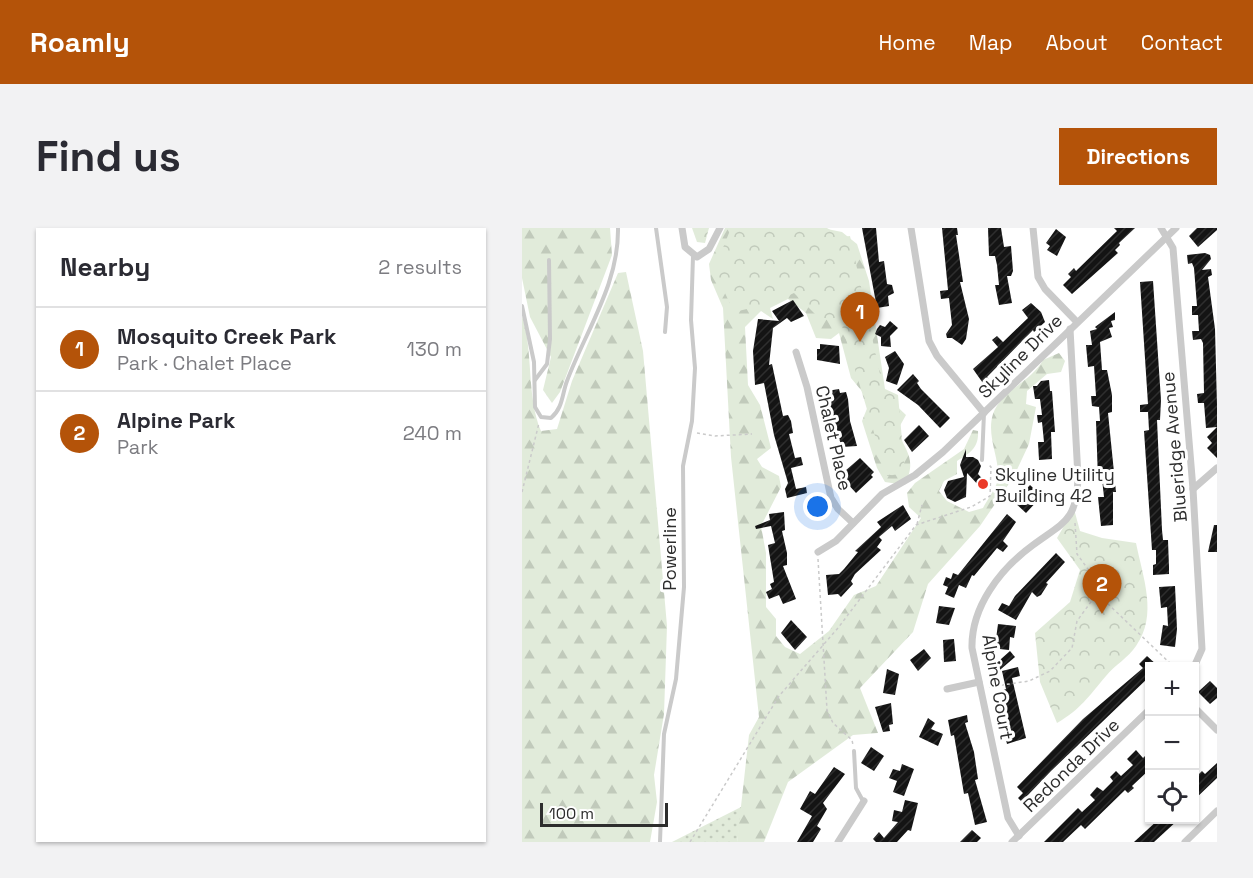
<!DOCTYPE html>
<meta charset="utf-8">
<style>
:root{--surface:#fff;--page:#f2f2f3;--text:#2b2b33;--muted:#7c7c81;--line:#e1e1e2;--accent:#b45309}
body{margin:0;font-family:"Space Grotesk",sans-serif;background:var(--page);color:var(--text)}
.controls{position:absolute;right:18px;bottom:18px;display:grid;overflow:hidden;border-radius:0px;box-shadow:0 2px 4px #0004}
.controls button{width:54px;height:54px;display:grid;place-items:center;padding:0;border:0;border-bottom:2px solid var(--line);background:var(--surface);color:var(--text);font:30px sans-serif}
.scale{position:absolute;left:18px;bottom:15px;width:128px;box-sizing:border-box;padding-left:6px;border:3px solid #2d2d2d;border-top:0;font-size:16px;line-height:21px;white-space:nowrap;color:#2d2d2d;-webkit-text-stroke:4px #fff;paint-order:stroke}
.you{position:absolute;left:296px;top:279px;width:21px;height:21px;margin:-15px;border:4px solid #fff;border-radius:50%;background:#1a73e8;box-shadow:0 0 0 9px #1a73e833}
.badge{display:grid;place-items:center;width:39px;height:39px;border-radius:50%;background:var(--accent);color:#fff;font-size:20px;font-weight:700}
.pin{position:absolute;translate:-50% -50px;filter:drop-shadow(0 2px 3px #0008)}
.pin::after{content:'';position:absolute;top:32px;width:21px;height:18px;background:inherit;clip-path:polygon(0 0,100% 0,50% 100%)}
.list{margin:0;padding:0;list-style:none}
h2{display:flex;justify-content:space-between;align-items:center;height:78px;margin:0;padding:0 24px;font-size:26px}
h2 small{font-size:20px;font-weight:400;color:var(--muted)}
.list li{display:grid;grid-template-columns:39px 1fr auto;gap:18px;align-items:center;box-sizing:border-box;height:84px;padding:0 24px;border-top:2px solid var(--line)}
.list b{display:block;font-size:22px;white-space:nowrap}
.list p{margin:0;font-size:20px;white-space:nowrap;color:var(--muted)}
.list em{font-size:20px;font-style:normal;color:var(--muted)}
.icon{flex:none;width:33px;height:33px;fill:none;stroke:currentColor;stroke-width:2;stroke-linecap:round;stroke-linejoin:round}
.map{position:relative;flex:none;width:695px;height:614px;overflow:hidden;border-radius:0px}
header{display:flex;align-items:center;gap:36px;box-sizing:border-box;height:84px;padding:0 30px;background:var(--accent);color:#fff}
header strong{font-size:28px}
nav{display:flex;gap:33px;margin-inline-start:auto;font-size:21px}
.intro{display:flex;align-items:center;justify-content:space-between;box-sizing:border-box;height:144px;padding:0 36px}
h1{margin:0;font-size:42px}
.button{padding:15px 27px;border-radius:0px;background:var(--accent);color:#fff;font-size:21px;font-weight:700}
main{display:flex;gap:36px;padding:0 36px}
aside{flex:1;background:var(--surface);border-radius:0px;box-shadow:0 2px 4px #0004}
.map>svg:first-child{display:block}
</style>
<header>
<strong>Roamly</strong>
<nav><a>Home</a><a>Map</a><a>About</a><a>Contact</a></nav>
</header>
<div class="intro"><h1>Find us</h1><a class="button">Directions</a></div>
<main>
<aside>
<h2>Nearby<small>2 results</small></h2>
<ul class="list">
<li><span class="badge">1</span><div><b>Mosquito Creek Park</b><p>Park · Chalet Place</p></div><em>130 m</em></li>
<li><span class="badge">2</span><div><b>Alpine Park</b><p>Park</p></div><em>240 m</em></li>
</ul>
</aside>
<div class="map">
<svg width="695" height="614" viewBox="0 0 695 614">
<defs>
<pattern id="grass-dots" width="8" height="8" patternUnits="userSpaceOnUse" patternTransform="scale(1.5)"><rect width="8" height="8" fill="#e1ebda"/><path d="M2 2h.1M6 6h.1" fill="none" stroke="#c1cabb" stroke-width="1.8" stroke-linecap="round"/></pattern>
<pattern id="forest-firs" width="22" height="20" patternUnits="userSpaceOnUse" patternTransform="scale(1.5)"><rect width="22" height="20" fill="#e1ebda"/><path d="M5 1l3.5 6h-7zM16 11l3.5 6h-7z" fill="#c1cabb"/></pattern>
<pattern id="park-crowns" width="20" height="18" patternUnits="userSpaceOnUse" patternTransform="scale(1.5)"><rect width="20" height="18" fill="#e1ebda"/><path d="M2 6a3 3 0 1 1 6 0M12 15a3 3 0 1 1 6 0" fill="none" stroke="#c1cabb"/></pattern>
<pattern id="building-hatch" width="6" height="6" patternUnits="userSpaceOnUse" patternTransform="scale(1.5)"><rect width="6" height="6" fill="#141414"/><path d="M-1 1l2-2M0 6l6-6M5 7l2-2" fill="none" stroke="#2e2e2e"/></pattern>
</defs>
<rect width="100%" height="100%" fill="#fff"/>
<path fill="url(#grass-dots)" d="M221,578l-6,36h-65z"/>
<g fill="url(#forest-firs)">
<path d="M0,0h88l2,27 -52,137 -8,11 -9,-13 8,-33 -21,-40 -8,-39z"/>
<path d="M203,0h97l20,4 15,12 12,37 17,115 20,19 -9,16c11,23 19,29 8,54l-20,-3 -8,-14 -15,-47 8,-20 -19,-23 -12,-45 -8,6 -15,-1 -10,-25 -18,-14 -18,9 3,11 -12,-8 -16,16 3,58 12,20 11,43 -14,11 5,8 17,9 2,11 -20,39 5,27v54l10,12v17l9,11 15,7 29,-23 25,-36 22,-9 45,-68 -12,-11 -2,-14 8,-10 49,-34 9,-19 5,1c1,17 -8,22 -21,30v13l-13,7 -5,10 8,10 22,11 14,-4c4,-8 14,-21 15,-29 2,-21 -12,-43 -5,-65 8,-23 39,-33 50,-54l16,-7 6,8 -4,11 -14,2 -20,17 -1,13 10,3 -7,37 -15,32 -34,50 -52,58 -15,48 -53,56 18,45 -25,2 -65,47 -24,60h-27l12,-107 10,-18 -28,-260 -8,-149 -12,-28 -2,-16z"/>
<path d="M104,44l17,79 24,275 -3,88 -10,61 3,27 -7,40h-128v-526c12,37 4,79 19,115l16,-2 15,-48 46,-108z"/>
</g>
<g fill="url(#park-crowns)">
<path d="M170,0h17l-4,15 -8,-1z"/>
<path d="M209,0h96l15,9 8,-1 33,152 15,7 7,78 -18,3 -45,-150 -26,-11 -22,-22 -22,10 -38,9 -20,-42z"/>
<path d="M552,281l6,22 22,7 34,5c7,35 22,72 0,103 -8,12 -21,19 -30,30 -18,21 -25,33 -49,47l-17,-41 -5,-49 35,-31 10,-32 -23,-32z"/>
</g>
<g fill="url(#building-hatch)">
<path d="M340,0h14l3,34 5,-1 3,23 5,1 2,8 -6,3 1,10 -12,2z"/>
<path d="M420,0h15l1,7h-2l7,47h-3l9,37 -3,20 -4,6 -10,-7h-5l-1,-4 6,-9 -3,-27 -8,1 -1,-8 8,-1z"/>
<path d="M466,0h13l3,19 7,-1 2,25 -2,5h-4l5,27 -13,2 -4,-20h4l-2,-20 -2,-9h-6z"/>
<path d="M592,0h21l-16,15 1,2 -5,5 3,3 -46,41 -9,-9 8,-8 -3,-3 6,-6 2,3 41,-40z"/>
<path d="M675,0h20v2l-19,17 -9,-11z"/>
<path d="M534,1l10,8 -9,19 -10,-6 3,-4 -4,-3z"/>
<path d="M683,25l5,2 1,4 -9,11 9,-1 1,6 -4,2 7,52 2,76v22l-11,1 -2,-25h-6l-1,-9 7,-1 -1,-50 -2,-4 -8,1 -1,-9h7l-1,-16h-6v-9h5l-3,-38 -2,-5 -4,1 -1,-9z"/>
<path d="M631,53l8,119 -1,20h-3l5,110 1,10h5l1,27v7l-16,1v-10l3,-1v-14h-4l-8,-119 5,-1 -1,-18h-8v-7l8,-1 -8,-122z"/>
<path d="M271,72l11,16 -13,6 -4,-4 -14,10 -4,37 3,-1 11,52 5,-1 3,6 2,12 -4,1 6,24 6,-1 2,8 -12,3 5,21 10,-2 1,6 -20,5 -2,-9 3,-6 -14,-48 -10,-52 -9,2 -2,-34 5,-32 21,2 -7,-10z"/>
<path d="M509,75l10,9 4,10 -11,10 -1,-2 -46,47 3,4 -5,5 -12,-17 25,-22 -6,-7 5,-4 6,6 25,-24 -6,-8z"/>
<path d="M593,84v8l-4,1 2,6 -4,1 3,9 -12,5 2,28h5l5,25v17l-4,1 8,79h-3v33l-12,1 -3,-29h6l-2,-18 -4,1 -2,-59h4l-1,-14 -7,-1 -1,-10h5l-2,-30 -6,1 -2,-22h6l-2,-14 7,-2 -2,-2z"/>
<path d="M368,93l8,7 -8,8 1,11 -10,-1v-9l-6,-3 2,-5 3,-4 5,2z"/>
<path d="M298,116l19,2 1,18 -23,-4v-11h3z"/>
<path d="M373,123l9,13 -7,21 -11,-4 3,-13 -4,-11z"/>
<path d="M391,146l6,7 -2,2 4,6 29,29 -10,10 -22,-23 -21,-15z"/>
<path d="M527,152l1,11h2l3,41h-4l1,27 -13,1 -1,-18h6l-2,-20 -4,1 -1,-8h5l-2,-16h-5l-2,-13h4l4,-5z"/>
<path d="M317,161l1,4 6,-1 2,7 2,22 7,25 -15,1 -4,-11 -8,2 -2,-12 6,-1 -7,-34z"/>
<path d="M397,197l10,11 -17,16 -8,-12z"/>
<path d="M695,199v31l-10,-10 5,-5 -5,-6z"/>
<path d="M444,221v8h7l5,3 3,6 -3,8 9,10 -5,5 -15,-16 -1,24 -11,5 -8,-4 -3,-8 4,-9 16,-4 -4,-12z"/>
<path d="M338,230l14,14 -3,3 2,2 -17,16 -11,-12 2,-7 -2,-3z"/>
<path d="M508,257l12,11 -16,17 -12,-11z"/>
<path d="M381,277l8,14 -16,12 -3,-5 -13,11 3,3 -5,7 4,3 -26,24 -4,7 2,3 -12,13 -3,-3 -10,1 -2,-20 13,-1 5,-5 14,-17 -3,-1 26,-24 -4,-5z"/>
<path d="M262,284l1,18 -3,1 5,22v12l-4,1 13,33 -13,5 -4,-9 -10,4 -3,-7 6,-3 -2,-5 4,-2 -6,-37 7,-2 -4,-17 -15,3 -1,-3 15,-6 -1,-6z"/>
<path d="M485,286l9,8 -13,19 5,5 -5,6 -6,-4 -23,28 -2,-1 -6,13 -7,-3 -5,13 -9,-4 3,-7 -5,-2 3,-8 5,2 2,-6 5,2z"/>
<path d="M692,297h3v27h-9z"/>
<path d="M534,325l9,9 -19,21 2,1 -7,11 -4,2 -5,-5 -16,28 -18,-10 4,-7 7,3 6,-10z"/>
<path d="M653,358l2,43 -2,18 -15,-2 3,-20 5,1 -1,-19 -6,1 -2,-21z"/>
<path d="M417,378l16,2 -6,17 -13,-2z"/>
<path d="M269,392l16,17 -12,13 -14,-17z"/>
<path d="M476,396l18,2 -2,12 -4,-1 -1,13 -19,-2 1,-9h5z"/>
<path d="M432,411l2,22 -12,1 -1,-22z"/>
<path d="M402,421l7,9 -13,13 -8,-11z"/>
<path d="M488,423l5,6 -21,18 -2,-8z"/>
<path d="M625,428l11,10h-9v11l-98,94 -24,25 4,3 -6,6 -7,-7 5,-5 -6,-6 66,-68 60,-51 -4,-4z"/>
<path d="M496,439l2,9 -8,2 14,60 -19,6 -2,-8 6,-1 -4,-20 -6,2 -2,-10 5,-1 -3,-15 5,-2 -4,-18z"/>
<path d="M365,441l12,5 -4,21 -12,-2z"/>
<path d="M688,453l7,7v10l-7,6 -12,-12z"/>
<path d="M369,475l2,21 -4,1 1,6 -7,1 -8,-25z"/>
<path d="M445,487l1,7 -3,1 9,29 4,27 -3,1 12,42 -12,3 -7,-32 -4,1 -10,-59 -3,1 -3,-16z"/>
<path d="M406,490l7,5 -4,6 12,5 -5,12 -19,-9z"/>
<path d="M349,519l13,9 -10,15 -13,-8z"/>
<path d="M614,522l7,8 6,-6v18l-17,16 2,2 -6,5 -3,-3 -40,39 -4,-4 -18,17h-19l34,-34 4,4 13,-12 -5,-5 7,-8 6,4 10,-10 -3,-4 6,-6 5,5 12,-11 -6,-6z"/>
<path d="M695,535v15l-23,22v-21l8,-8 3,3z"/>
<path d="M380,536l12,5 -10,27 -11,-4 4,-11 -8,-3 4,-9 7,2z"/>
<path d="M312,539l11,7 -22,29 4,6 -10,17 4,3 -8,13h-16l15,-26 -12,-7 10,-18 5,3z"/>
<path d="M383,572l13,3 -7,28 -3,-1 -11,12h-21l-3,-3 6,-7 5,6 14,-16 -6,-1 2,-11 8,2z"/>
<path d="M637,591h20l-25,23h-20z"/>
<path d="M450,602l9,8 -4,4h-17z"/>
</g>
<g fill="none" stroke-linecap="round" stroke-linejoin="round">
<g stroke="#cacaca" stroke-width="1.5" stroke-dasharray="3 3" stroke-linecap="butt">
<path d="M175,205l18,3 37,-2"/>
<path d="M0,264l17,-69"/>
<path d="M553,295l2,31 24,33 6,16 67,64"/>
<path d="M395,296l5,-19"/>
<path d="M296,331l9,151 6,13 19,17 1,5"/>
<path d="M467,459l40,-6 21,-10 22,-23 5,-27 24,-33"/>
<path d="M168,614l89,-146 59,-68 78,-103 55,-18 19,-11 1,-29 -3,-3"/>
</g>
<g stroke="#cacaca" stroke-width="4">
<path d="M134,0l11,79 -2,25"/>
<path d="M0,78l12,56 1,45 6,10 10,1c12,-10 11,-24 16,-37 19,-51 52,-97 51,-153"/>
<path d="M13,152l12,-16 3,-25 -1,-79"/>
<path d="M460,232l2,-47"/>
<path d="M332,523l2,37 7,13"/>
<path d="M138,614l4,-108 12,-55 8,-92 -1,-121 9,-45 3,-53 -4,-48 2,-64"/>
</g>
<g stroke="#cacaca" stroke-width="7">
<path d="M160,0l3,19 12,10 12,-8 11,-21"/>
<path d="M389,0l18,113 8,15 47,57"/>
<path d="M511,0l5,49 7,12 31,32"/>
<path d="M639,0l12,20 20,241 9,160 -8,18"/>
<path d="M274,124l11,35 24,111 7,11 15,14"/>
<path d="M671,261l24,-21"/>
<path d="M296,324l18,-11 46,-47 33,-19 28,-23 233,-224"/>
<path d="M425,461l32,-7"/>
<path d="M672,479l23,23"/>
<path d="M497,608l-11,-18 -36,-170c-1,-41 28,-79 61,-103 31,-23 44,-24 45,-68l-8,-148"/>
<path d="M316,614l26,-41"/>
<path d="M490,614l138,-133"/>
<path d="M663,614l32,-31"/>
</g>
</g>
<circle fill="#eb3a29" stroke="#fff" stroke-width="2" cx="461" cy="256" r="6"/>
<g text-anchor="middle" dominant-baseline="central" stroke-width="6" stroke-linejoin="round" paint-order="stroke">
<g font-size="18" fill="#2d2d2d" stroke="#fff">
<text transform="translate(498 128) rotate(-45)">Skyline Drive</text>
<text transform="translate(312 210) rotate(77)">Chalet Place</text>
<text transform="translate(652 219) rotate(-95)">Blueridge Avenue</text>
<text transform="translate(147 321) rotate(-90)">Powerline</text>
<text transform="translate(476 459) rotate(80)">Alpine Court</text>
<text transform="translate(549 537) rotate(-44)">Redonda Drive</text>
</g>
<g font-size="18" fill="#2d2d2d" stroke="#fff" text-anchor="start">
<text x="473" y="246">Skyline Utility<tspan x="473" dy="21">Building 42</tspan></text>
</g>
</g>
</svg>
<div class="controls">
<button>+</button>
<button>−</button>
<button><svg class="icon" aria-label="locate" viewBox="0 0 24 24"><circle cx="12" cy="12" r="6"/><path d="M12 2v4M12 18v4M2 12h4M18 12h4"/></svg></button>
</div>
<div class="scale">100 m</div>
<div class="you"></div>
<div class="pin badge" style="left:338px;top:114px">1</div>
<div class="pin badge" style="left:580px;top:386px">2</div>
</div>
</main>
